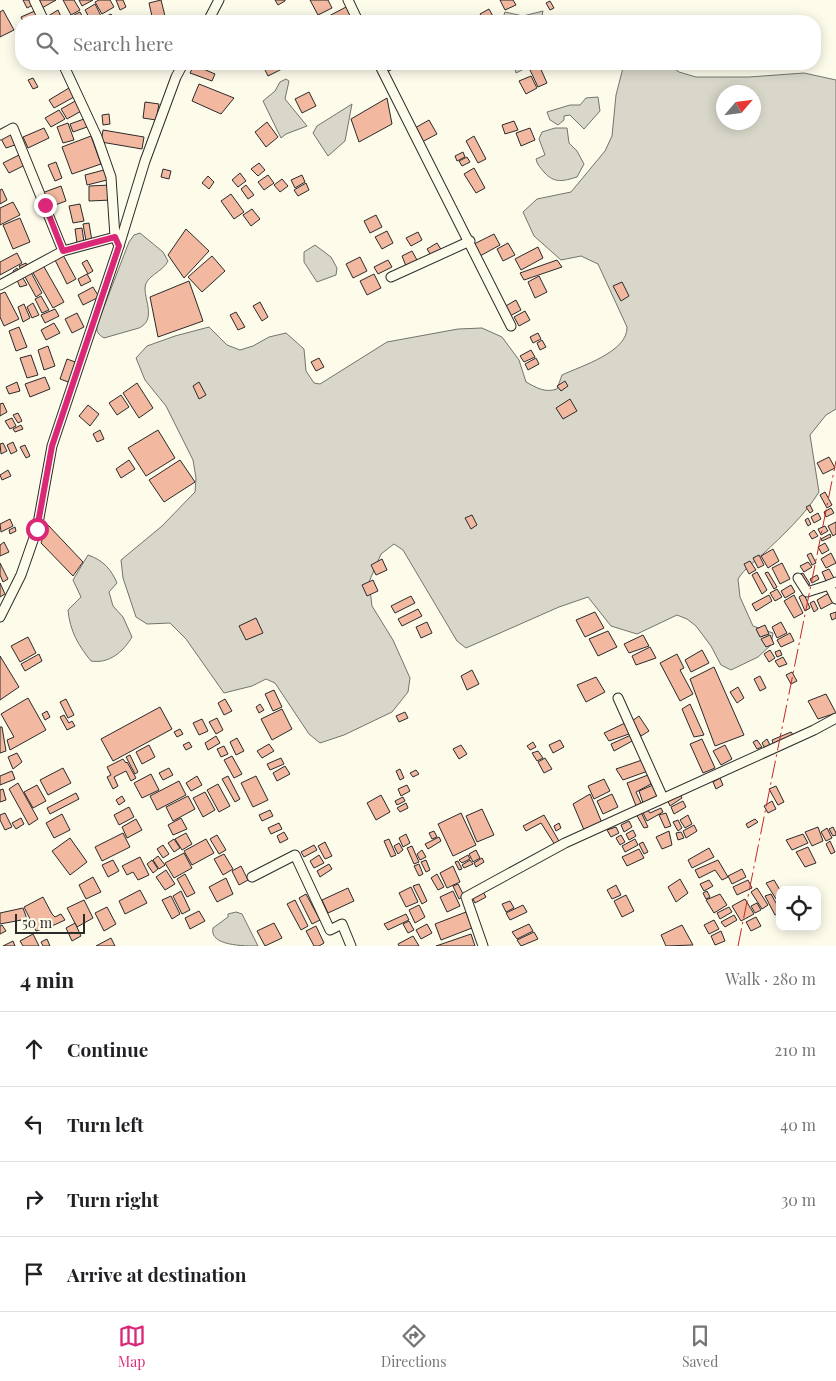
<!DOCTYPE html>
<meta charset="utf-8">
<style>
:root{--surface:#fff;--page:#f2f2f2;--text:#202124;--muted:#757577;--line:#e0e0e0;--accent:#db2777}
body{margin:0;font-family:"Playfair Display",serif;background:var(--page);color:var(--text)}
.controls{position:absolute;right:15px;bottom:15px;display:grid;overflow:hidden;border-radius:10px;box-shadow:0 2px 12px #0003}
.controls button{width:45px;height:45px;display:grid;place-items:center;padding:0;border:0;border-bottom:1px solid var(--line);background:var(--surface);color:var(--text);font:25px sans-serif}
.compass{position:absolute;left:716px;top:85px;width:45px;height:45px;border-radius:50%;background:var(--surface);box-shadow:0 2px 12px #0003;rotate:62deg}
.scale{position:absolute;left:15px;bottom:12px;width:70px;box-sizing:border-box;padding-left:5px;border:2px solid #2b2b2b;border-top:0;font-size:14px;line-height:18px;white-space:nowrap;color:#2b2b2b;-webkit-text-stroke:4px #fdfbea;paint-order:stroke}
.stop{position:absolute;width:15px;height:15px;margin:-11px;border:4px solid #db2777;border-radius:50%;background:#fff}
.stop.end{background:#db2777;border-color:#fff;box-shadow:0 1px 5px #0008}
.list{margin:0;padding:0;list-style:none}
h2{display:flex;justify-content:space-between;align-items:center;height:65px;margin:0;padding:0 20px;font-size:21px}
h2 small{font-size:16px;font-weight:400;color:var(--muted)}
.list li{display:grid;grid-template-columns:32px 1fr auto;gap:15px;align-items:center;box-sizing:border-box;height:75px;padding:0 20px;border-top:1px solid var(--line)}
.list b{display:block;font-size:19px;white-space:nowrap}
.list em{font-size:16px;font-style:normal;color:var(--muted)}
.icon{flex:none;width:28px;height:28px;fill:none;stroke:currentColor;stroke-width:2;stroke-linecap:round;stroke-linejoin:round}
.map{position:relative;flex:none;width:836px;height:946px;overflow:hidden}
.search{position:absolute;background:var(--surface);box-shadow:0 2px 12px #0003;left:15px;right:15px;top:15px;height:55px;display:flex;align-items:center;gap:12px;box-sizing:border-box;padding:0 18px;border-radius:20px;color:var(--muted);font-size:19px}
.sheet{height:365px;background:var(--surface)}
nav{display:flex;justify-content:space-around;align-items:center;box-sizing:border-box;height:70px;border-top:1px solid var(--line);background:var(--surface);font-size:14px;color:var(--muted)}
nav a{display:grid;justify-items:center;gap:2px}
nav .on{color:var(--accent)}
.map>svg:first-child{display:block}
</style>
<div class="map">
<svg width="836" height="946" viewBox="0 0 836 946">
<rect width="100%" height="100%" fill="#fdfbea"/>
<g fill="#d8d7c9" stroke="#74746e" fill-rule="evenodd">
<path d="M543,11l-2,10h-39l3,-9 18,4z"/>
<path d="M514,64h20l-18,9z"/>
<path d="M624,64h44l11,8 17,5h53l55,-4 32,7v329l-10,6 -16,20 9,57c-15,24 -35,42 -56,62 -9,8 -18,14 -25,25l2,18 13,29 20,7 -2,12 -13,12 -27,13 -10,-5 -10,-19 -15,-20 -9,-7 -10,-4 -40,19 -26,-8 -23,-29 -29,10 -93,41 -9,-7 -54,-91 -9,-6 -13,10 -12,28 3,24 21,34 17,38 -2,14 -16,20 -48,23 -24,8 -11,-9 -34,-51 -9,-4 -14,7 -28,7 -38,-54 -16,-16 -23,1 -11,-7 -13,-39 -2,-18 41,-34 33,-34 1,-14 -3,-18 -27,-54 -21,-26 -9,-22 11,-12 28,-10 34,-9 18,18 13,5 13,-4 16,-9 17,-4 18,16 2,22 8,12 6,1 67,-42 71,-13 24,-1 20,9 17,23 7,22c11,6 19,11 31,7l5,-14c19,-9 66,-23 65,-48l-29,-63 -17,-8 -20,4 -27,-24 -11,-24 14,-13 34,-7 34,-41 7,-15 4,-41zM724,92h30v30h-30z"/>
<path d="M286,79l3,2 -4,18 22,27 -21,8 -5,4 -18,-37 12,-10 5,-9z"/>
<path d="M598,97l2,14 -16,18 -14,-14 -6,1v4l-6,5 -8,-5 -3,-8 23,-7h10l6,-7z"/>
<path d="M352,104l-7,37 -17,15 -15,-23 4,-7z"/>
<path d="M555,128h12l2,15 8,8 7,13 -7,13c-13,4 -23,7 -33,-5 -3,-4 -7,-7 -8,-13l9,-4 -6,-16 3,-7z"/>
<path d="M140,233l23,19 5,9c-5,11 -23,15 -23,27 0,14 11,32 -6,40l-35,10c-6,-4 -8,-6 -7,-13l32,-83 5,-7z"/>
<path d="M315,245l16,12 6,11 -1,7 -19,7 -13,-20v-10z"/>
<path d="M88,555c15,5 23,14 29,28l-8,9 4,14 10,11 9,20c-9,15 -23,27 -41,24 -13,-16 -21,-30 -23,-51l13,-13 -8,-17z"/>
<path d="M236,912l6,2 16,32c-14,0 -49,0 -45,-18l15,-11v-3z"/>
</g>
<g fill="#f2b8a0" stroke="#2b2b2b">
<path d="M23,0h9l3,4 -8,4z"/>
<path d="M37,0h19l-14,8z"/>
<path d="M63,0h11l6,10 -9,5z"/>
<path d="M79,0h14l-11,6z"/>
<path d="M99,0h11l4,7 -12,7 -7,-12z"/>
<path d="M116,0h7l3,7 -6,3z"/>
<path d="M161,0l5,20 -13,1 -4,-18z"/>
<path d="M275,0h10v1l-7,4z"/>
<path d="M310,0h18l4,8 -14,7z"/>
<path d="M500,0h13l3,5 -11,5z"/>
<path d="M550,1l4,7 -4,2 -4,-7z"/>
<path d="M95,4l6,12 -10,5 -6,-11z"/>
<path d="M346,7l7,12 -6,2h-15l-3,-5z"/>
<path d="M489,9l6,11 -11,1 -4,-7z"/>
<path d="M3,10l11,20 -14,7v-25z"/>
<path d="M37,10l5,11h-19l-2,-4z"/>
<path d="M58,10l4,9 -4,2h-11l-2,-3z"/>
<path d="M80,12l5,9h-8l-3,-6z"/>
<path d="M111,14l4,7h-18z"/>
<path d="M72,17l3,4h-11z"/>
<path d="M262,64h17l3,5 -14,7z"/>
<path d="M383,64h19l-15,8z"/>
<path d="M194,65l21,9 -3,7 -22,-8z"/>
<path d="M539,65l8,18 -9,4 -8,-17z"/>
<path d="M531,76l6,12 -11,6 -7,-13z"/>
<path d="M33,78l5,9 -5,2 -5,-9z"/>
<path d="M199,84l35,14 -13,16 -29,-13z"/>
<path d="M69,88l5,9 -20,11 -5,-8z"/>
<path d="M309,92l7,14 -14,7 -7,-14z"/>
<path d="M387,98l5,26 -33,18 -8,-23z"/>
<path d="M77,100l6,10 -16,9 -6,-10z"/>
<path d="M145,102l14,2 -3,16 -13,-2z"/>
<path d="M59,110l6,9 -14,8 -6,-9z"/>
<path d="M109,114l1,10 -7,1 -1,-10z"/>
<path d="M84,119l3,8 -14,5 -3,-8z"/>
<path d="M429,120l8,14 -15,8 -7,-14z"/>
<path d="M514,121l4,9 -13,4 -3,-9z"/>
<path d="M267,122l11,15 -12,10 -11,-15z"/>
<path d="M68,123l6,17 -11,3 -6,-16z"/>
<path d="M44,128l5,10 -21,10 -5,-11z"/>
<path d="M530,128l5,12 -14,6 -5,-13z"/>
<path d="M103,130l41,7 -2,12 -41,-7z"/>
<path d="M12,132l6,12 -12,4 -6,-11z"/>
<path d="M91,136l10,28 -29,10 -10,-27z"/>
<path d="M474,136l12,23 -8,4 -12,-22z"/>
<path d="M463,152l2,5 -8,4 -2,-5z"/>
<path d="M19,155l6,10 -16,8 -6,-10z"/>
<path d="M467,157l3,5 -8,4 -3,-5z"/>
<path d="M56,162l6,16 -7,3 -7,-16z"/>
<path d="M259,163l6,7 -7,6 -7,-7z"/>
<path d="M474,168l11,20 -9,5 -12,-19z"/>
<path d="M163,169l8,2 -2,8 -8,-2z"/>
<path d="M104,170l3,10 -20,5 -2,-10z"/>
<path d="M240,173l6,8 -8,6 -6,-7z"/>
<path d="M268,175l6,8 -10,7 -6,-8z"/>
<path d="M302,175l3,7 -10,6 -4,-8z"/>
<path d="M208,176l6,6 -5,7 -7,-6z"/>
<path d="M282,179l6,7 -8,6 -6,-7z"/>
<path d="M306,183l3,7 -11,6 -4,-6z"/>
<path d="M111,185l1,15 -23,1v-15z"/>
<path d="M246,185l8,10 -6,4 -7,-10z"/>
<path d="M61,186l5,15 -19,7 -5,-15z"/>
<path d="M2,189l5,11 -7,4v-14z"/>
<path d="M231,194l13,18 -10,7 -13,-18z"/>
<path d="M13,202l7,13 -20,10v-17z"/>
<path d="M80,204l4,17 -11,2 -4,-17z"/>
<path d="M252,209l8,10 -9,7 -8,-11z"/>
<path d="M376,215l6,12 -12,6 -6,-12z"/>
<path d="M20,218l10,24 -17,7 -10,-24z"/>
<path d="M89,223l3,18h-6l-3,-17z"/>
<path d="M82,228l2,14 -7,1 -2,-14z"/>
<path d="M186,229l23,22 -25,27 -16,-23z"/>
<path d="M387,231l6,12 -11,6 -7,-12z"/>
<path d="M418,232l4,8 -11,6 -5,-8z"/>
<path d="M494,234l6,11 -20,11 -6,-12z"/>
<path d="M437,243l5,8 -10,6 -5,-8z"/>
<path d="M508,243l7,12 -12,6 -6,-12z"/>
<path d="M538,247l5,11 -22,12 -6,-11z"/>
<path d="M412,251l5,9 -11,6 -4,-10z"/>
<path d="M17,253l5,10 -22,12v-13z"/>
<path d="M63,255l13,24 -9,5 -12,-24z"/>
<path d="M212,256l13,15 -23,21 -14,-15z"/>
<path d="M360,257l7,14 -14,7 -7,-14z"/>
<path d="M87,260l6,11 -5,3 -6,-11z"/>
<path d="M388,260l4,7 -14,7 -4,-7z"/>
<path d="M557,260l5,7 -38,13 -4,-7z"/>
<path d="M26,263l16,30 -6,4 -17,-31z"/>
<path d="M43,265l21,37 -11,6 -21,-37z"/>
<path d="M17,268l10,17 -7,2 -7,-16z"/>
<path d="M87,274l4,7 -10,5 -3,-7z"/>
<path d="M374,274l7,14 -14,7 -7,-14z"/>
<path d="M539,276l8,16 -12,6 -7,-16z"/>
<path d="M189,281l14,40 -45,16 -8,-40z"/>
<path d="M622,282l7,14 -8,5 -8,-15z"/>
<path d="M93,287l6,10 -16,8 -5,-10z"/>
<path d="M5,292l14,27 -15,7 -4,-9v-23z"/>
<path d="M41,296l8,14 -7,3 -7,-14z"/>
<path d="M516,300l5,10 -11,6 -6,-9z"/>
<path d="M260,302l8,15 -6,4 -9,-15z"/>
<path d="M33,303l6,12 -7,3 -5,-11z"/>
<path d="M24,304l6,14 -7,4 -5,-15z"/>
<path d="M55,309l4,7 -14,7 -4,-8z"/>
<path d="M525,311l5,9 -11,6 -5,-9z"/>
<path d="M236,312l9,15 -7,3 -8,-15z"/>
<path d="M77,313l7,14 -12,6 -7,-14z"/>
<path d="M54,323l6,10 -14,7 -5,-10z"/>
<path d="M19,327l8,20 -11,4 -7,-20z"/>
<path d="M538,333l3,6 -8,4 -3,-6z"/>
<path d="M542,340l4,7 -6,3 -3,-7z"/>
<path d="M48,346l7,20 -11,4 -6,-20z"/>
<path d="M531,350l4,7 -11,5 -4,-6z"/>
<path d="M31,355l7,20 -11,3 -7,-20z"/>
<path d="M319,358l5,9 -8,4 -5,-9z"/>
<path d="M536,358l3,6 -11,6 -3,-6z"/>
<path d="M67,359l11,4 -7,20 -11,-4z"/>
<path d="M45,377l5,12 -20,8 -5,-13z"/>
<path d="M565,381l3,5 -7,5 -4,-5z"/>
<path d="M17,382l3,9 -11,3 -3,-7z"/>
<path d="M199,382l7,13 -7,4 -6,-13z"/>
<path d="M137,383l16,25 -14,10 -16,-25z"/>
<path d="M121,395l8,12 -12,8 -8,-12z"/>
<path d="M570,399l7,12 -14,8 -7,-11z"/>
<path d="M3,403l4,9 -7,4v-12z"/>
<path d="M88,405l11,9 -9,12 -11,-10z"/>
<path d="M18,413l4,8 -4,2 -5,-8z"/>
<path d="M12,418l4,8 -6,3 -5,-8z"/>
<path d="M21,425l2,4 -8,3 -2,-3z"/>
<path d="M100,430l4,9 -7,3 -4,-8z"/>
<path d="M158,430l17,28 -29,18 -18,-28z"/>
<path d="M13,442l4,9 -6,3 -4,-9z"/>
<path d="M3,443l4,8 -6,3 -1,-10z"/>
<path d="M25,445l5,11 -4,2 -6,-11z"/>
<path d="M829,457l6,11 -12,6 -6,-11z"/>
<path d="M129,460l6,9 -14,9 -5,-9z"/>
<path d="M180,460l15,22 -31,20 -15,-22z"/>
<path d="M8,470l3,6 -9,4 -2,-5z"/>
<path d="M825,492l7,13 -5,3 -7,-13z"/>
<path d="M810,505l3,6 -3,2 -4,-6z"/>
<path d="M831,508l3,5 -8,4 -2,-5z"/>
<path d="M818,513l3,6 -7,4 -3,-6z"/>
<path d="M472,515l5,10 -6,4 -6,-11z"/>
<path d="M808,518l3,6 -3,2 -3,-6z"/>
<path d="M10,519l3,7 -12,6 -1,-8z"/>
<path d="M836,522v12l-3,2 -5,-10z"/>
<path d="M47,524l36,38 -10,14 -32,-33z"/>
<path d="M825,526l3,5 -7,4 -3,-6z"/>
<path d="M15,527l1,4 -6,3 -1,-4z"/>
<path d="M814,530l4,6 -6,3 -3,-5z"/>
<path d="M830,534l1,3 -9,4 -1,-2z"/>
<path d="M4,542l5,10 -9,4v-11z"/>
<path d="M825,543l4,7 -7,4 -4,-7z"/>
<path d="M773,549l6,12 -11,7 -7,-12z"/>
<path d="M811,553l5,10 -4,2 -5,-10z"/>
<path d="M831,553l5,10 -10,5 -5,-9z"/>
<path d="M759,555l5,10 -6,3 -5,-10z"/>
<path d="M382,559l5,11 -11,5 -5,-10z"/>
<path d="M750,561l6,9 -7,4 -5,-10z"/>
<path d="M808,562l4,5 -8,5 -4,-6z"/>
<path d="M0,563l8,16 -5,3 -3,-7z"/>
<path d="M782,563l8,16 -10,5 -8,-16z"/>
<path d="M829,569l5,9 -8,3 -4,-9z"/>
<path d="M757,572l10,18 -5,4 -10,-19z"/>
<path d="M768,572l9,15 -3,2 -9,-16z"/>
<path d="M803,573l7,11 -5,3 -7,-12z"/>
<path d="M817,575l2,4 -7,4 -2,-4z"/>
<path d="M373,580l5,11 -11,5 -5,-11z"/>
<path d="M0,583l5,11 -5,3z"/>
<path d="M791,585l4,7 -10,6 -4,-7z"/>
<path d="M777,589l5,8 -7,4 -5,-8z"/>
<path d="M829,593l5,9 -13,7 -4,-9z"/>
<path d="M804,594l6,14 -5,3 -6,-14z"/>
<path d="M769,595l3,6 -16,10 -4,-7z"/>
<path d="M794,595l9,18 -9,5 -10,-17z"/>
<path d="M411,596l4,7 -20,10 -4,-7z"/>
<path d="M814,601l4,8 -4,3 -4,-9z"/>
<path d="M418,609l4,7 -20,10 -4,-7z"/>
<path d="M595,612l9,16 -19,9 -9,-17z"/>
<path d="M836,612v6l-4,2 -2,-6z"/>
<path d="M256,618l7,15 -17,7 -7,-14z"/>
<path d="M427,622l5,11 -11,5 -5,-11z"/>
<path d="M781,622l6,11 -10,5 -5,-11z"/>
<path d="M765,625l4,9 -9,3 -4,-8z"/>
<path d="M608,631l9,16 -19,9 -9,-17z"/>
<path d="M790,633l4,8 -13,6 -4,-7z"/>
<path d="M643,635l6,11 -20,7 -5,-9z"/>
<path d="M770,635l4,9 -8,3 -5,-8z"/>
<path d="M28,637l8,16 -16,9 -9,-16z"/>
<path d="M650,647l6,11 -20,7 -4,-9z"/>
<path d="M702,650l7,13 -18,9 -6,-12z"/>
<path d="M770,650l5,8 -6,4 -5,-8z"/>
<path d="M780,650l2,5 -5,2 -2,-5z"/>
<path d="M39,654l3,7 -17,10 -4,-7z"/>
<path d="M677,654l7,14 -4,2 13,24 -13,7 -20,-38z"/>
<path d="M0,656l19,31 -19,13z"/>
<path d="M783,657l4,7 -8,3 -4,-6z"/>
<path d="M714,667l30,68 -29,11 -25,-67z"/>
<path d="M472,670l7,14 -12,6 -6,-14z"/>
<path d="M792,672l5,9 -6,3 -5,-9z"/>
<path d="M760,676l6,12 -6,3 -6,-12z"/>
<path d="M596,677l9,15 -19,10 -9,-17z"/>
<path d="M738,687l6,11 -7,5 -7,-11z"/>
<path d="M274,690l8,17 -9,4 -8,-17z"/>
<path d="M826,694l10,19 -18,6 -10,-18z"/>
<path d="M28,698l18,32 -36,20 -3,-10 7,-3 -13,-23z"/>
<path d="M66,699l8,16 -6,3 -8,-16z"/>
<path d="M225,699l7,12 -8,4 -6,-12z"/>
<path d="M260,704l4,6 -5,3 -3,-6z"/>
<path d="M690,704l14,31 -10,2 -12,-28z"/>
<path d="M160,707l12,22 -59,32 -12,-22z"/>
<path d="M282,709l10,20 -20,11 -11,-21z"/>
<path d="M47,711l3,6 -5,3 -3,-6z"/>
<path d="M405,712l3,6 -9,4 -3,-6z"/>
<path d="M64,715l5,8 3,-2 3,5 -8,4 -7,-13z"/>
<path d="M639,716l10,15 -8,5 -9,-15z"/>
<path d="M217,718l6,12 -7,4 -7,-12z"/>
<path d="M202,719l6,12 -9,4 -6,-12z"/>
<path d="M625,723l4,11 -20,7 -5,-8z"/>
<path d="M0,727h2l4,24 -6,2z"/>
<path d="M180,729l3,5 -6,3 -3,-5z"/>
<path d="M791,732l3,4 -20,9 -2,-5z"/>
<path d="M631,735l3,5 -20,11 -3,-7z"/>
<path d="M216,736l4,7 -12,7 -3,-7z"/>
<path d="M237,738l7,13 -8,4 -6,-13z"/>
<path d="M702,739l13,29 -12,5 -13,-29z"/>
<path d="M767,739l5,10 -5,3 -5,-9z"/>
<path d="M560,740l4,7 -11,6 -4,-8z"/>
<path d="M757,740l5,7 -5,2 -4,-7z"/>
<path d="M189,742l3,5 -6,3 -3,-5z"/>
<path d="M533,742l3,5 -6,3 -3,-4z"/>
<path d="M269,744l5,7 -12,7 -5,-7z"/>
<path d="M149,745l6,12 -13,7 -6,-12z"/>
<path d="M461,745l6,9 -8,5 -6,-10z"/>
<path d="M725,745l7,14 -11,6 -8,-14z"/>
<path d="M224,746l4,8 -7,3 -4,-8z"/>
<path d="M538,751l5,7 -6,3 -5,-8z"/>
<path d="M17,753l5,9 -9,7 -5,-12z"/>
<path d="M130,755l8,17 -3,2 -9,-17z"/>
<path d="M232,756l10,18 -8,4 -10,-18z"/>
<path d="M281,758l3,6 -14,6 -3,-6z"/>
<path d="M545,758l7,11 -8,4 -6,-11z"/>
<path d="M123,759l3,4 1,-1 9,16 -5,3 -5,-10 -12,6 4,9 -5,3 -6,-12 4,-2 -4,-8z"/>
<path d="M642,760l6,11 -25,9 -7,-11z"/>
<path d="M285,766l5,8 -13,7 -4,-8z"/>
<path d="M63,768l8,15 -23,12 -8,-15z"/>
<path d="M169,768l4,7 -10,5 -4,-7z"/>
<path d="M400,769l4,9 -4,2 -4,-9z"/>
<path d="M416,770l3,4 -6,3 -3,-4z"/>
<path d="M12,771l3,8 -15,6v-9z"/>
<path d="M151,774l8,16 -17,8 -8,-15z"/>
<path d="M648,775l3,9 -15,8 6,13 -6,1 -9,-23z"/>
<path d="M197,776l5,9 -11,6 -5,-8z"/>
<path d="M228,776l12,23 -5,3 -13,-23z"/>
<path d="M256,776l12,24 -15,7 -12,-24z"/>
<path d="M720,778l3,7 -7,4 -3,-7z"/>
<path d="M604,779l6,12 -16,8 -6,-13z"/>
<path d="M179,781l7,14 -29,15 -7,-14z"/>
<path d="M18,783l20,36 -9,6 -20,-36z"/>
<path d="M218,784l12,22 -11,6 -12,-22z"/>
<path d="M37,785l9,16 -13,7 -9,-16z"/>
<path d="M407,785l3,6 -9,5 -3,-7z"/>
<path d="M653,785l6,13 -16,5 -4,-12z"/>
<path d="M776,786l8,16 -6,3 -9,-16z"/>
<path d="M3,789l3,11 -6,2v-12z"/>
<path d="M205,792l10,18 -12,7 -10,-19z"/>
<path d="M679,792l3,6 -12,8 -3,-7z"/>
<path d="M76,793l3,6 -29,15 -3,-6z"/>
<path d="M590,794l12,29 -18,7 -11,-26z"/>
<path d="M612,794l6,13 -15,7 -6,-13z"/>
<path d="M381,795l9,17 -14,8 -9,-17z"/>
<path d="M122,796l3,5 -6,4 -3,-5z"/>
<path d="M188,796l7,13 -22,12 -7,-14z"/>
<path d="M403,797l2,4 -8,4 -2,-4z"/>
<path d="M683,801l3,6 -12,7 -3,-7z"/>
<path d="M772,801l4,8 -8,4 -4,-7z"/>
<path d="M406,803l2,5 -8,4 -3,-4z"/>
<path d="M129,807l5,10 -15,8 -5,-10z"/>
<path d="M661,808l2,4 -16,9 -5,-10 5,-2 3,4z"/>
<path d="M482,809l12,26 -17,7 -11,-26z"/>
<path d="M270,810l3,6 -11,5 -3,-6z"/>
<path d="M641,812l7,15 -4,1 -8,-14z"/>
<path d="M5,813l7,14 -7,3 -5,-10v-5z"/>
<path d="M461,813l15,32 -23,11 -15,-32z"/>
<path d="M666,813l5,13 -6,2 -6,-13z"/>
<path d="M62,814l8,16 -16,8 -8,-15z"/>
<path d="M544,815l16,28 -5,2 -14,-22 -15,8 -3,-5z"/>
<path d="M688,815l4,9 -7,4 -5,-8z"/>
<path d="M21,818l3,6 -8,5 -4,-6z"/>
<path d="M181,818l6,11 -14,6 -5,-10z"/>
<path d="M136,819l6,11 -15,8 -5,-11z"/>
<path d="M755,819l3,3 -10,6 -2,-4z"/>
<path d="M678,820l4,8 -4,3 -5,-9z"/>
<path d="M629,821l3,6 -8,5 -3,-7z"/>
<path d="M279,823l3,6 -11,5 -3,-6z"/>
<path d="M559,823l2,5 -5,3 -2,-5z"/>
<path d="M694,825l3,6 -11,7 -3,-7z"/>
<path d="M616,827l3,6 -8,4 -4,-7z"/>
<path d="M818,827l5,14 -11,5 -7,-14z"/>
<path d="M833,827l3,6v2l-3,1 -4,-7z"/>
<path d="M827,828l5,10 -6,3 -5,-9z"/>
<path d="M633,830l3,6 -7,4 -3,-6z"/>
<path d="M434,831l3,6 -5,2 -3,-6z"/>
<path d="M669,831l3,14 -10,4 -6,-12z"/>
<path d="M284,832l4,7 -8,4 -3,-7z"/>
<path d="M681,832l3,6 -6,2 -2,-7z"/>
<path d="M123,833l7,14 -28,14 -7,-14z"/>
<path d="M186,833l6,11 -10,6 -7,-11z"/>
<path d="M406,834l4,9 -7,4 -4,-9z"/>
<path d="M803,834l5,9 -16,7 -6,-10z"/>
<path d="M217,835l9,15 -7,4 -9,-15z"/>
<path d="M621,835l4,7 -5,3 -4,-7z"/>
<path d="M439,837l2,4 -13,8 -3,-5z"/>
<path d="M70,838l17,24 -17,13 -18,-24z"/>
<path d="M174,839l6,9 -6,4 -6,-9z"/>
<path d="M206,839l8,14 -22,12 -8,-14z"/>
<path d="M389,839l7,16 -5,2 -7,-16z"/>
<path d="M635,839l3,6 -13,7 -3,-6z"/>
<path d="M830,841l5,11 -4,2 -5,-10z"/>
<path d="M325,842l7,14 -7,3 -7,-13z"/>
<path d="M643,842l5,10 -4,2 -5,-10z"/>
<path d="M399,843l4,7 -5,4 -4,-8z"/>
<path d="M163,845l6,9 -6,4 -6,-9z"/>
<path d="M314,845l3,5 -13,7 -3,-5z"/>
<path d="M412,846l7,16 -5,2 -7,-16z"/>
<path d="M808,847l8,16 -11,4 -9,-15z"/>
<path d="M709,848l5,9 -22,11 -4,-8z"/>
<path d="M639,849l5,9 -17,8 -5,-9z"/>
<path d="M422,850l4,7 -6,3 -3,-6z"/>
<path d="M476,850l4,8 -7,4 -4,-8z"/>
<path d="M184,853l8,15 -18,10 -9,-15z"/>
<path d="M224,854l9,15 -10,6 -9,-16z"/>
<path d="M319,855l5,8 -10,5 -4,-7z"/>
<path d="M468,855l2,4 -8,4 -3,-3z"/>
<path d="M158,856l7,9 -6,4 -6,-9z"/>
<path d="M140,857l9,18 -11,5 -5,-8 -6,3 -5,-9z"/>
<path d="M482,858l2,4 -8,5 -2,-4z"/>
<path d="M113,860l6,11 -11,6 -6,-12z"/>
<path d="M152,860l6,9 -5,4 -6,-9z"/>
<path d="M426,860l4,10 -4,2 -5,-10z"/>
<path d="M470,860l3,4 -9,4 -2,-3z"/>
<path d="M718,860l10,17 -6,3 -7,-10 -16,8 -4,-8z"/>
<path d="M458,861l4,8 -3,1 -4,-8z"/>
<path d="M329,864l3,5 -12,8 -3,-6z"/>
<path d="M419,864l4,10 -4,2 -5,-10z"/>
<path d="M241,866l7,14 -9,5 -7,-14z"/>
<path d="M453,866l7,16 -13,6 -7,-15z"/>
<path d="M742,869l4,8 -14,7 -4,-8z"/>
<path d="M166,870l9,14 -10,6 -9,-13z"/>
<path d="M185,874l10,19 -8,4 -10,-18z"/>
<path d="M437,874l7,13 -6,3 -7,-12z"/>
<path d="M93,877l8,15 -15,7 -7,-14z"/>
<path d="M226,878l7,16 -16,8 -8,-15z"/>
<path d="M680,879l8,14 -12,9 -8,-15z"/>
<path d="M709,880l4,6 -9,5 -4,-7z"/>
<path d="M748,880l4,8 -15,7 -4,-8z"/>
<path d="M774,880l6,10v8l-4,1 -10,-16z"/>
<path d="M419,884l8,17 -5,3 -9,-18z"/>
<path d="M458,884l6,12 -5,3 -6,-13z"/>
<path d="M616,885l5,10 -9,4 -5,-9z"/>
<path d="M411,887l7,15 -12,5 -7,-14z"/>
<path d="M348,888l6,13 -26,12 -6,-13z"/>
<path d="M757,888l11,17 -6,4 -11,-17z"/>
<path d="M140,890l7,13 -22,11 -6,-13z"/>
<path d="M181,891l9,19 -8,4 -9,-18z"/>
<path d="M453,891l7,15 -13,6 -7,-15z"/>
<path d="M707,891l3,6 -4,2 -3,-6z"/>
<path d="M483,892l3,5 -11,6 -3,-6z"/>
<path d="M306,894l14,26 -8,4 -13,-26z"/>
<path d="M720,894l7,11 -13,8 -8,-13z"/>
<path d="M771,894l9,16v3l-5,2 -10,-19z"/>
<path d="M626,895l8,16 -12,6 -8,-16z"/>
<path d="M171,896l9,18 -8,5 -10,-19z"/>
<path d="M43,897l9,17 3,3 6,-3 4,6 -13,6 -16,5 -12,-24z"/>
<path d="M745,899l9,15 -13,7 -9,-15z"/>
<path d="M84,900l9,18 -16,9 -10,-19z"/>
<path d="M295,900l13,26 -7,4 -14,-26z"/>
<path d="M510,901l4,7 -8,4 -4,-8z"/>
<path d="M757,903l4,7 -6,3 -4,-7z"/>
<path d="M419,905l6,12 -10,6 -6,-13z"/>
<path d="M523,905l4,7 -17,8 -4,-7z"/>
<path d="M107,907l9,17 -12,7 -9,-18z"/>
<path d="M729,907l3,5 -12,7 -3,-6z"/>
<path d="M23,908l4,11 -27,5v-11z"/>
<path d="M199,911l6,10 -15,8 -5,-11z"/>
<path d="M466,912l6,16 -31,12 -6,-16z"/>
<path d="M406,914l3,6 -21,10 -4,-6z"/>
<path d="M734,915l3,5 -12,7 -4,-5z"/>
<path d="M756,917l5,9 -10,5 -5,-9z"/>
<path d="M714,920l5,9 -10,5 -5,-9z"/>
<path d="M409,921l5,9 -6,3 -5,-9z"/>
<path d="M75,923l6,13 -9,5 -6,-13z"/>
<path d="M274,923l8,15 -17,8 -8,-15z"/>
<path d="M427,924l5,9 -11,6 -5,-9z"/>
<path d="M529,924l4,7 -16,8 -5,-7z"/>
<path d="M2,925l4,6 -6,3v-8z"/>
<path d="M682,925l11,20 -27,1 -5,-11z"/>
<path d="M316,926l8,17 -5,3h-5l-8,-15z"/>
<path d="M721,931l4,10 -10,4 -4,-9z"/>
<path d="M534,932l4,7 -17,7 -4,-6z"/>
<path d="M33,934l6,12h-16l-3,-5z"/>
<path d="M471,934l4,12h-39z"/>
<path d="M413,936l6,10h-20l-1,-2z"/>
<path d="M111,938l4,8h-19z"/>
<path d="M47,939l3,7h-7l-2,-4z"/>
<path d="M13,941l2,5h-12z"/>
</g>
<g fill="none" stroke-linecap="round" stroke-linejoin="round">
<g stroke="#2b2b2b" stroke-width="11">
<g id="street">
<path d="M34,0l10,21"/>
<path d="M348,0l10,21"/>
<path d="M208,21l11,-21"/>
<path d="M63,64l34,73 14,40 4,60 4,9"/>
<path d="M379,64l132,262"/>
<path d="M0,135l13,-7 50,123"/>
<path d="M391,277l79,-36"/>
<path d="M0,285l63,-34 52,-14"/>
<path d="M798,578l9,14 22,-7"/>
<path d="M836,582l-7,3 7,14"/>
<path d="M0,617l21,-42 16,-46 15,-83 67,-200 26,-85 31,-84 7,-13"/>
<path d="M618,698l45,100"/>
<path d="M252,877l43,-22 35,75 12,-6 9,22"/>
<path d="M483,946l-17,-49 99,-54 249,-113 22,-12"/>
</g>
</g>
<use href="#street" stroke="#fdfbea" stroke-width="9"/>
<path stroke="#c62828" stroke-width="1" stroke-dasharray="18 4 2.5 4" stroke-linecap="butt" d="M738,946l98,-485"/>
</g>
<g fill="none" stroke-linecap="round" stroke-linejoin="round">
<path stroke="#db2777" stroke-width="6" d="M37,529l15,-83 67,-200 -4,-9 -52,14 -18,-46"/>
</g>
</svg>
<div class="controls">
<button><svg class="icon" aria-label="locate" viewBox="0 0 24 24"><circle cx="12" cy="12" r="6"/><path d="M12 2v4M12 18v4M2 12h4M18 12h4"/></svg></button>
</div>
<svg class="compass" viewBox="-18 -18 36 36"><path d="M0-13l5 13h-10z" fill="#e53935"/><path d="M0 13l5-13h-10z" fill="#757577"/></svg>
<div class="scale">50 m</div>
<div class="stop" style="left:37px;top:529px"></div>
<div class="stop end" style="left:45px;top:205px"></div>
<div class="search"><svg class="icon" aria-label="search" viewBox="0 0 24 24"><circle cx="10" cy="10" r="6"/><path d="M15 15l6 6"/></svg>Search here</div>
</div>
<section class="sheet">
<h2>4 min<small>Walk · 280 m</small></h2>
<ul class="list">
<li><svg class="icon" aria-label="ahead" viewBox="0 0 24 24"><path d="M12 20V5M6 11l6-6 6 6"/></svg><div><b>Continue</b></div><em>210 m</em></li>
<li><svg class="icon" aria-label="left" viewBox="0 0 24 24"><path d="M17 20v-9H6M10 6l-5 5 5 5"/></svg><div><b>Turn left</b></div><em>40 m</em></li>
<li><svg class="icon" aria-label="right" viewBox="0 0 24 24"><path d="M7 20v-9h11M14 6l5 5-5 5"/></svg><div><b>Turn right</b></div><em>30 m</em></li>
<li><svg class="icon" aria-label="arrive" viewBox="0 0 24 24"><path d="M6 21V4h12l-3 4 3 4H6"/></svg><div><b>Arrive at destination</b></div></li>
</ul>
</section>
<nav>
<a class="on"><svg class="icon" aria-label="map" viewBox="0 0 24 24"><path d="M3 6l6-2 6 2 6-2v14l-6 2-6-2-6 2zM9 4v14M15 6v14"/></svg>Map</a>
<a><svg class="icon" aria-label="directions" viewBox="0 0 24 24"><path d="M12 3l9 9-9 9-9-9zM9 14v-3h6M13 9l2 2-2 2"/></svg>Directions</a>
<a><svg class="icon" aria-label="saved" viewBox="0 0 24 24"><path d="M7 4h10v16l-5-4-5 4z"/></svg>Saved</a>
</nav>
